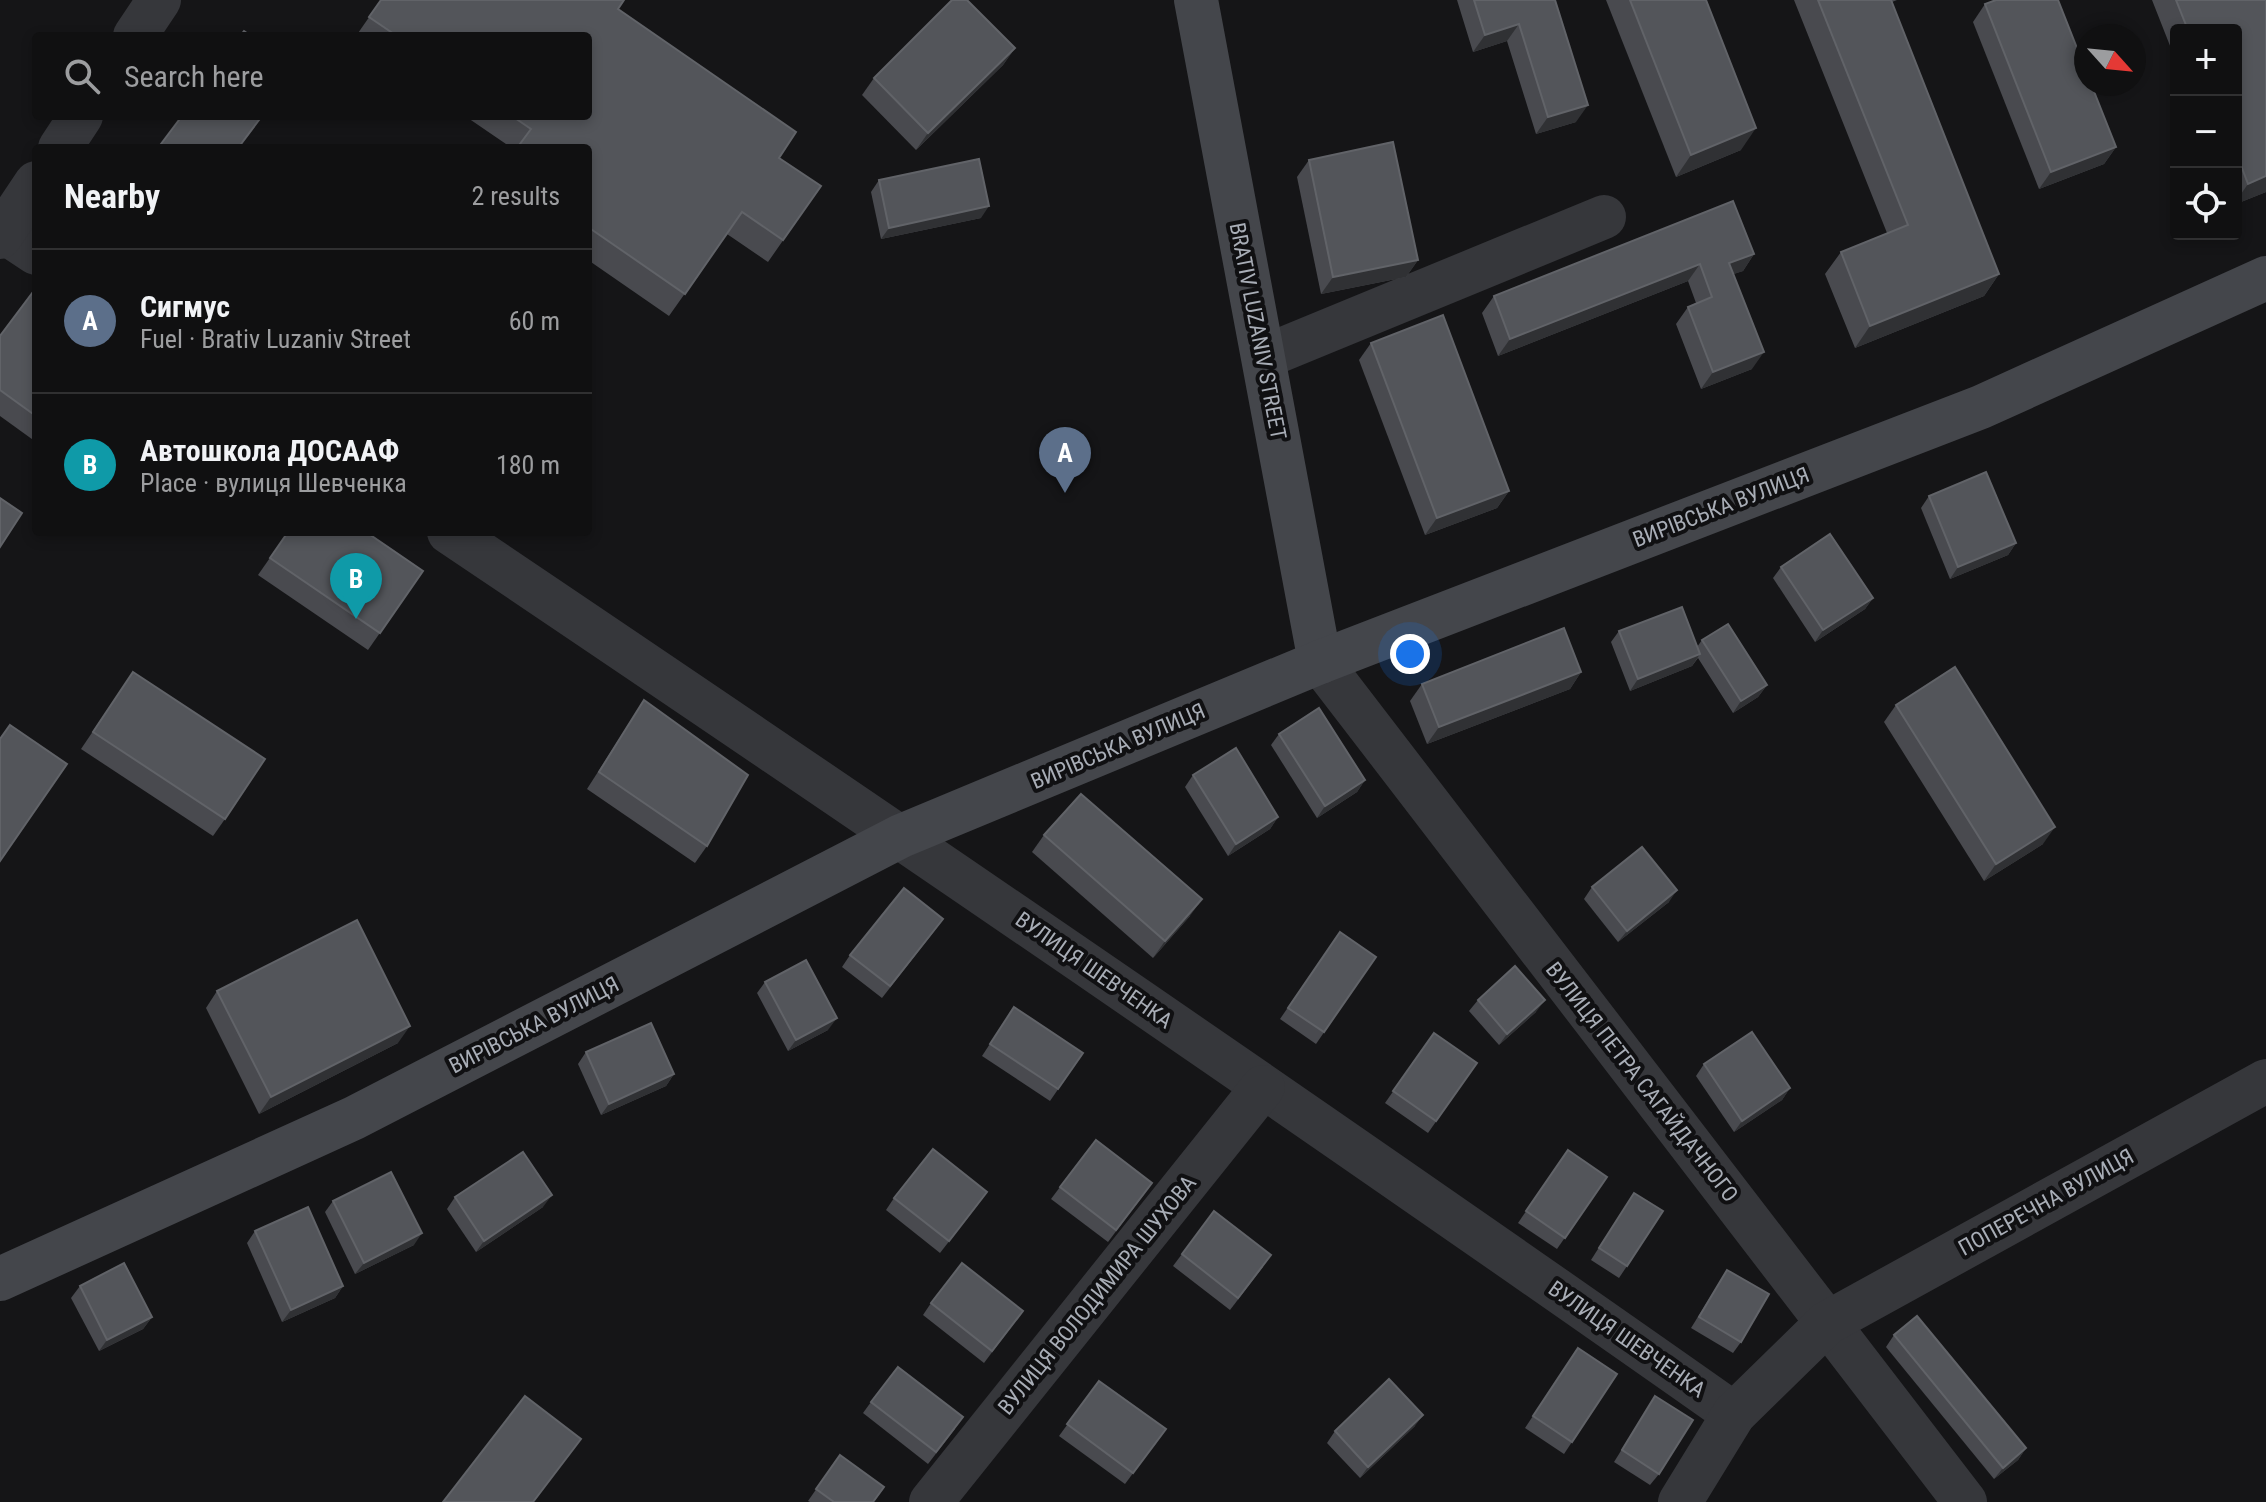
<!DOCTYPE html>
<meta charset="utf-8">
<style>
:root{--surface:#101011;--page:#1e1e1f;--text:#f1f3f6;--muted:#9c9d9f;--line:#303031;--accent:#db2777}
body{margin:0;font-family:"Roboto Condensed",sans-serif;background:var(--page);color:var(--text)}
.controls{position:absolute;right:24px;top:24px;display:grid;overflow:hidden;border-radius:8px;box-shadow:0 4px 12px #0003}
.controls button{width:72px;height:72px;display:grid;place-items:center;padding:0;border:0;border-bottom:2px solid var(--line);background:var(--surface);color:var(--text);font:40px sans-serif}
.compass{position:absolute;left:2074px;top:24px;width:72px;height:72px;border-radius:50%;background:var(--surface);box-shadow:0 4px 12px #0003;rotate:117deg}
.you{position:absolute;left:1410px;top:654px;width:28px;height:28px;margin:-20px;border:6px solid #fff;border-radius:50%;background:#1a73e8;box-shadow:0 0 0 12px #1a73e833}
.badge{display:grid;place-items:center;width:52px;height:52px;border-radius:50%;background:var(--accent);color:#fff;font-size:26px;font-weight:700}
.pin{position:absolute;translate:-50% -66px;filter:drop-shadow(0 2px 4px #0008)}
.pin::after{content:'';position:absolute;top:42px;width:28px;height:24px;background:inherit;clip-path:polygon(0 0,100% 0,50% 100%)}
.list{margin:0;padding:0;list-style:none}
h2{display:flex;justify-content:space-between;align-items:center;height:104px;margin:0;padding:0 32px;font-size:34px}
h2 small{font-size:26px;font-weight:400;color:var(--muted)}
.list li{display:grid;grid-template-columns:52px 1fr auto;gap:24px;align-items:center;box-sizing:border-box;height:144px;padding:0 32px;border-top:2px solid var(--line)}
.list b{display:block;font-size:30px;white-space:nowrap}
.list p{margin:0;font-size:26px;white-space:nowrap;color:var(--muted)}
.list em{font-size:26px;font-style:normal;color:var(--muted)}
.icon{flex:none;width:44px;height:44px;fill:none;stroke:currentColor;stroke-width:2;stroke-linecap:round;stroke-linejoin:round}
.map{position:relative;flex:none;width:2266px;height:1502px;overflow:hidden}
.search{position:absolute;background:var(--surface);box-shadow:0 4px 12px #0003;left:32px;top:32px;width:560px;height:88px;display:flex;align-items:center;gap:20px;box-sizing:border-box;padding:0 28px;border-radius:8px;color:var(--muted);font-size:30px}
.panel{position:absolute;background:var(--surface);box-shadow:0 4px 12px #0003;left:32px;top:144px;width:560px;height:392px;border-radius:8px}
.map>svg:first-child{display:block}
</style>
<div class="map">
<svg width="2266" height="1502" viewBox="0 0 2266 1502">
<rect width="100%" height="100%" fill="#151517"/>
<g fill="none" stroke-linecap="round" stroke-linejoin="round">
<g stroke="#36373b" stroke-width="44">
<path d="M135,36l24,-36"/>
<path d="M60,148l21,-32"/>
<path d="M0,229l36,24"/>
<path d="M0,237l36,-54"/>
<path d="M1264,357l340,-140"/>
<path d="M449,532c431,290 860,583 1285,882"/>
<path d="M1320,662l645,840"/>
<path d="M931,1502l332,-415"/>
<path d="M1680,1502l54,-88 93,-91 439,-242"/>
</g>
<g stroke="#44464b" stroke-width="44">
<path d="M1196,0l124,662"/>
<path d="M0,1279l354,-161 547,-282 419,-174 661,-255 285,-129"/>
</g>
</g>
<g fill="#494a4f">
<path d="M381,0l237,9 161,149 42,28 -53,76 -41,-28 -58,82 -81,-56v-112h-76l-47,-32h123v-80h-232z"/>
<path d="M1457,0h98l21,122 -40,12 -29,-93 -34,11z"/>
<path d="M1606,0h100l35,150 -65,27z"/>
<path d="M1794,0h103l-5,2 107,272 -15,22 -129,52 -30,-74 16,-22 46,-19z"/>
<path d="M2152,0h114v192l-30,12v-174h-60v31z"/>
<path d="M1985,4l131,143 -12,17 -65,25 -66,-167z"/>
<path d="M1015,48l-12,17 -87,85 -54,-55 12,-17z"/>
<path d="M1309,160l109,100 -12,17 -85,17 -24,-117z"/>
<path d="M879,180l102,38 -100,21 -10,-47z"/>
<path d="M1754,254l-11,17 -10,3 19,95 -51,20 -25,-65 12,-17 8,-4 -8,-22 -190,75 -16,-43 12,-17z"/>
<path d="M36,288v154l-36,-26v-80z"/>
<path d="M1371,343l138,148 -12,17 -72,27 -66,-175z"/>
<path d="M1929,496l87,47 -8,12 -58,24 -29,-71z"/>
<path d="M288,532l135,39 -55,79 -110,-75z"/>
<path d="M1781,567l92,31 -8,11 -50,33 -42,-64z"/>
<path d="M1619,631l78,16 5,-7 65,45 -9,12 -25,16 -35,-55 -6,8 -62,25 -19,-49z"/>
<path d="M133,672l92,147 -12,17 -132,-87z"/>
<path d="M1581,672l-11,17 -143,55 -17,-43 12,-17z"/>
<path d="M644,700l63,146 -12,17 -108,-74z"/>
<path d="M1896,705l147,139 -59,37 -100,-159z"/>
<path d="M1279,734l86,46 -8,12 -40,26 -46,-73z"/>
<path d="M1193,775l85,42 -8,12 -42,27 -43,-69z"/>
<path d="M1044,835l146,81 -37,42 -121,-106z"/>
<path d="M1592,887l77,15 -51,40 -34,-43z"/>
<path d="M935,930l-53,68 -40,-31 8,-12z"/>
<path d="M1340,932l36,25 -60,87 -36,-25z"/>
<path d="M765,982l63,48 -40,21 -31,-58z"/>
<path d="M217,991l181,52 -139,71 -53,-106z"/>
<path d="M1478,1000l58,12 -37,33 -30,-34z"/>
<path d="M1014,1007l69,46 -33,48 -68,-45z"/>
<path d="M1434,1033l43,30 -49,70 -43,-30z"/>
<path d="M586,1052l88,22 -8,12 -65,29 -23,-51z"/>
<path d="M1704,1064l86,24 -8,12 -48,32 -38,-56z"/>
<path d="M1568,1150l39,27 -50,72 -39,-26z"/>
<path d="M1060,1187l84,7 -36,48 -57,-43z"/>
<path d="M455,1197l88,10 -67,45 -29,-43z"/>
<path d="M894,1198l85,5 -39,50 -54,-43z"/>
<path d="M333,1201l81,44 -59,29 -30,-62z"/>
<path d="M1626,1205l1,61 -8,12 -28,-18z"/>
<path d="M255,1231l88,55 -8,12 -53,24 -35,-79z"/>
<path d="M1182,1254l81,13 -33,43 -57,-44z"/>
<path d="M1727,1270l14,72 -8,11 -42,-25z"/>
<path d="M80,1286l72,31 -9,12 -44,22 -28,-53z"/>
<path d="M931,1303l92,8 -39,52 -61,-48z"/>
<path d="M1894,1335l132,113 -8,12 -24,19 -108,-132z"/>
<path d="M1578,1348l39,26 -53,80 -39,-26z"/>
<path d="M1099,1381l67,48 -41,55 -66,-48z"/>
<path d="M1655,1396l4,78 -9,11 -36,-23z"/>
<path d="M871,1402l84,27 -27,35 -65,-51z"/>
<path d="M1415,1426l-55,52 -33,-35 8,-12z"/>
<path d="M840,1455l33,47h-63l-2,-1z"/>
</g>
<g fill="#303134">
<path d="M1519,24l-12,17 -34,11 12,-17z"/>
<path d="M1015,48l-12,17 -87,85 12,-17z"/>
<path d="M1588,105l-12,17 -40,12 12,-17z"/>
<path d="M1756,128l-15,22 -65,27 15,-22z"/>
<path d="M2116,147l-12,17 -65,25 12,-17z"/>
<path d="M2266,176v16l-30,12v-3l12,-17z"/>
<path d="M989,206l-8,12 -100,21 8,-11z"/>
<path d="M1754,254l-11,17 -26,9 12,-17z"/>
<path d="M1418,260l-12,17 -85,17 12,-17z"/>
<path d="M1700,264l-12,17 -190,75 12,-17z"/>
<path d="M1999,274l-15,22 -129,52 15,-22z"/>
<path d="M1764,352l-12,17 -51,20 12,-17z"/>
<path d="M1509,491l-12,17 -72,27 12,-17z"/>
<path d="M2016,543l-8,12 -58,24 8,-12z"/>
<path d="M1873,598l-8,11 -50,33 8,-12z"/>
<path d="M1700,654l-8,12 -62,25 8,-12z"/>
<path d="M1581,672l-11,17 -143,55 12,-17z"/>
<path d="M1767,685l-9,12 -25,16 8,-12z"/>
<path d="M1365,780l-8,12 -40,26 8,-12z"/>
<path d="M1278,817l-8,12 -42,27 8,-12z"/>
<path d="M2055,827l-12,17 -59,37 12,-17z"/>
<path d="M1677,890l-8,12 -51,40 9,-11z"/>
<path d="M1202,899l-12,17 -37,42 12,-17z"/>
<path d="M1545,1000l-9,12 -37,33 8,-11z"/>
<path d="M837,1018l-9,12 -40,21 8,-11z"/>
<path d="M410,1026l-12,17 -139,71 12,-17z"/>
<path d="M674,1074l-8,12 -65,29 8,-11z"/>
<path d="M1790,1088l-8,12 -48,32 8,-11z"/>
<path d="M552,1195l-9,12 -67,45 8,-11z"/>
<path d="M422,1233l-8,12 -59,29 9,-11z"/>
<path d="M343,1286l-8,12 -53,24 9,-12z"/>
<path d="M152,1317l-9,12 -44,22 8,-11z"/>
<path d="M1423,1415l-8,11 -55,52 8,-11z"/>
<path d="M2026,1448l-8,12 -24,19 9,-11z"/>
</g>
<g fill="#53555a" stroke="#616368" stroke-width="2">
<path d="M381,0h243l-6,9 178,123 -17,26 42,28 -38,54 -41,-28 -57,82 -97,-67v-79h-71l14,-19 -19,-13h76v-80h-191l-28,-19z"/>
<path d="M952,0h15l48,48 -87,85 -54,-55z"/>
<path d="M1474,0h81l33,105 -40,12 -29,-93 -34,11z"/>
<path d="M1630,0h76l50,128 -65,27z"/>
<path d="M1818,0h73l108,274 -129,52 -29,-74 67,-27z"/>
<path d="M1996,0h62l28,71v13h5l25,63 -65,25 -66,-168z"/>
<path d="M2176,0h90v176l-18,8 -12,-32v-122h-48z"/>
<path d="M244,31l7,5h-11z"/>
<path d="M182,116h80l-24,32h-80z"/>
<path d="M1393,142l25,118 -85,17 -24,-117z"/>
<path d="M979,159l10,47 -100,22 -10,-48z"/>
<path d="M1733,201l21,53 -25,9 35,89 -51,20 -25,-65 24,-10 -12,-33 -190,75 -16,-43z"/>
<path d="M36,288v128l-36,-26v-54z"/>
<path d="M1443,315l66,176 -72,27 -66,-175z"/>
<path d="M1986,472l30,71 -58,24 -29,-71z"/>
<path d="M0,498l22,15 -22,34z"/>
<path d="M288,532h78l57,39 -43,62 -110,-75z"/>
<path d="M1830,534l43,64 -50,32 -42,-63z"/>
<path d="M1682,607l18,47 -62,25 -19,-48z"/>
<path d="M1728,624l39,61 -26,16 -39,-61z"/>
<path d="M1564,628l17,44 -142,55 -17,-43z"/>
<path d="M1955,667l100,160 -59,37 -100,-159z"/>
<path d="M133,672l132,87 -40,60 -132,-87z"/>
<path d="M644,700l104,75 -41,71 -108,-74z"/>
<path d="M1319,708l46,72 -40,26 -46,-72z"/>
<path d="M10,725l57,39 -67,97v-122z"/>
<path d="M1236,748l42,69 -42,27 -43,-69z"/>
<path d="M1081,794l121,105 -37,42 -121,-106z"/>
<path d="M1642,847l35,43 -50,41 -35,-44z"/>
<path d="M904,888l39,31 -53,67 -40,-31z"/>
<path d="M357,920l53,106 -139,71 -54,-106z"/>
<path d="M1340,932l36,25 -52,75 -36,-24z"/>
<path d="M806,960l31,58 -41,22 -31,-58z"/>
<path d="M1515,966l30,34 -38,34 -29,-34z"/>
<path d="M1014,1007l69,46 -25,36 -68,-45z"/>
<path d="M651,1023l23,51 -65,30 -23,-52z"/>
<path d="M1752,1032l38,56 -48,33 -38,-57z"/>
<path d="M1434,1033l43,30 -41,58 -43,-30z"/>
<path d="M1096,1140l56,43 -36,47 -56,-43z"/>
<path d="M933,1149l54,43 -38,49 -55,-43z"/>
<path d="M1568,1150l39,27 -42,61 -39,-27z"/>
<path d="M523,1152l29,43 -68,46 -29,-44z"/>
<path d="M391,1172l31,61 -58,30 -31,-62z"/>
<path d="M1634,1193l29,18 -36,55 -28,-18z"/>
<path d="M308,1207l35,79 -52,24 -36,-79z"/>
<path d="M1214,1211l57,44 -33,43 -56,-44z"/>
<path d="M124,1263l28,54 -45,23 -27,-54z"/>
<path d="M962,1263l61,48 -31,40 -61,-48z"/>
<path d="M1727,1270l42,24 -28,48 -42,-25z"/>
<path d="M1917,1316l109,132 -23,20 -109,-133z"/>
<path d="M1578,1348l39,26 -45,68 -39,-26z"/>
<path d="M898,1367l65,50 -27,35 -65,-50z"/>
<path d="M1389,1379l34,36 -55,52 -33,-36z"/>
<path d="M1099,1381l67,48 -33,44 -66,-49z"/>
<path d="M525,1396l56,43 -48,63h-90z"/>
<path d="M1655,1396l38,24 -34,54 -37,-24z"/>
<path d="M840,1455l44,32 -11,15h-39l-18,-13z"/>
</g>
<g text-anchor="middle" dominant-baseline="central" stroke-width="8" stroke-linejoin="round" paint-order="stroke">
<g font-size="22" fill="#a8adb6" stroke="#101012">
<text transform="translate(1258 331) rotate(79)">BRATIV LUZANIV STREET</text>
<text transform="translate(1721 507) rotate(-21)">ВИРІВСЬКА ВУЛИЦЯ</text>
<text transform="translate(1118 746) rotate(-23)">ВИРІВСЬКА ВУЛИЦЯ</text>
<text transform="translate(1094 970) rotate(35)">ВУЛИЦЯ ШЕВЧЕНКА</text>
<text transform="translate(534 1025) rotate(-27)">ВИРІВСЬКА ВУЛИЦЯ</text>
<text transform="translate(1642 1082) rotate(52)">ВУЛИЦЯ ПЕТРА САГАЙДАЧНОГО</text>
<text transform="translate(2046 1202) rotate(-29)">ПОПЕРЕЧНА ВУЛИЦЯ</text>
<text transform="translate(1097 1295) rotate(-51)">ВУЛИЦЯ ВОЛОДИМИРА ШУХОВА</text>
<text transform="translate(1627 1339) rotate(35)">ВУЛИЦЯ ШЕВЧЕНКА</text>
</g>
</g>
</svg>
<div class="controls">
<button>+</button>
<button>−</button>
<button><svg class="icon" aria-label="locate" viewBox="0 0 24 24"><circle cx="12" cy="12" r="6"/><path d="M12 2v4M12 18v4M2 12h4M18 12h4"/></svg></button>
</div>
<svg class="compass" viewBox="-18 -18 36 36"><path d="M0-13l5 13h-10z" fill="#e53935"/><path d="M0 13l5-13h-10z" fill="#9c9d9f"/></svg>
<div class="you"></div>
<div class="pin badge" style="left:1065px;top:493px;background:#5c6f8a">A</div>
<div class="pin badge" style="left:356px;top:619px;background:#0f9aa8">B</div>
<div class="search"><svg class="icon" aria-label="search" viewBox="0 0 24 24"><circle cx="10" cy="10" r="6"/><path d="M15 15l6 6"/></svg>Search here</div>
<section class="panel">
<h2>Nearby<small>2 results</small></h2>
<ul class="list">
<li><span class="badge" style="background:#5c6f8a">A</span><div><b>Сигмус</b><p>Fuel · Brativ Luzaniv Street</p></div><em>60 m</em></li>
<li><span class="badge" style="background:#0f9aa8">B</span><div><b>Автошкола ДОСААФ</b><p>Place · вулиця Шевченка</p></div><em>180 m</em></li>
</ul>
</section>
</div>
